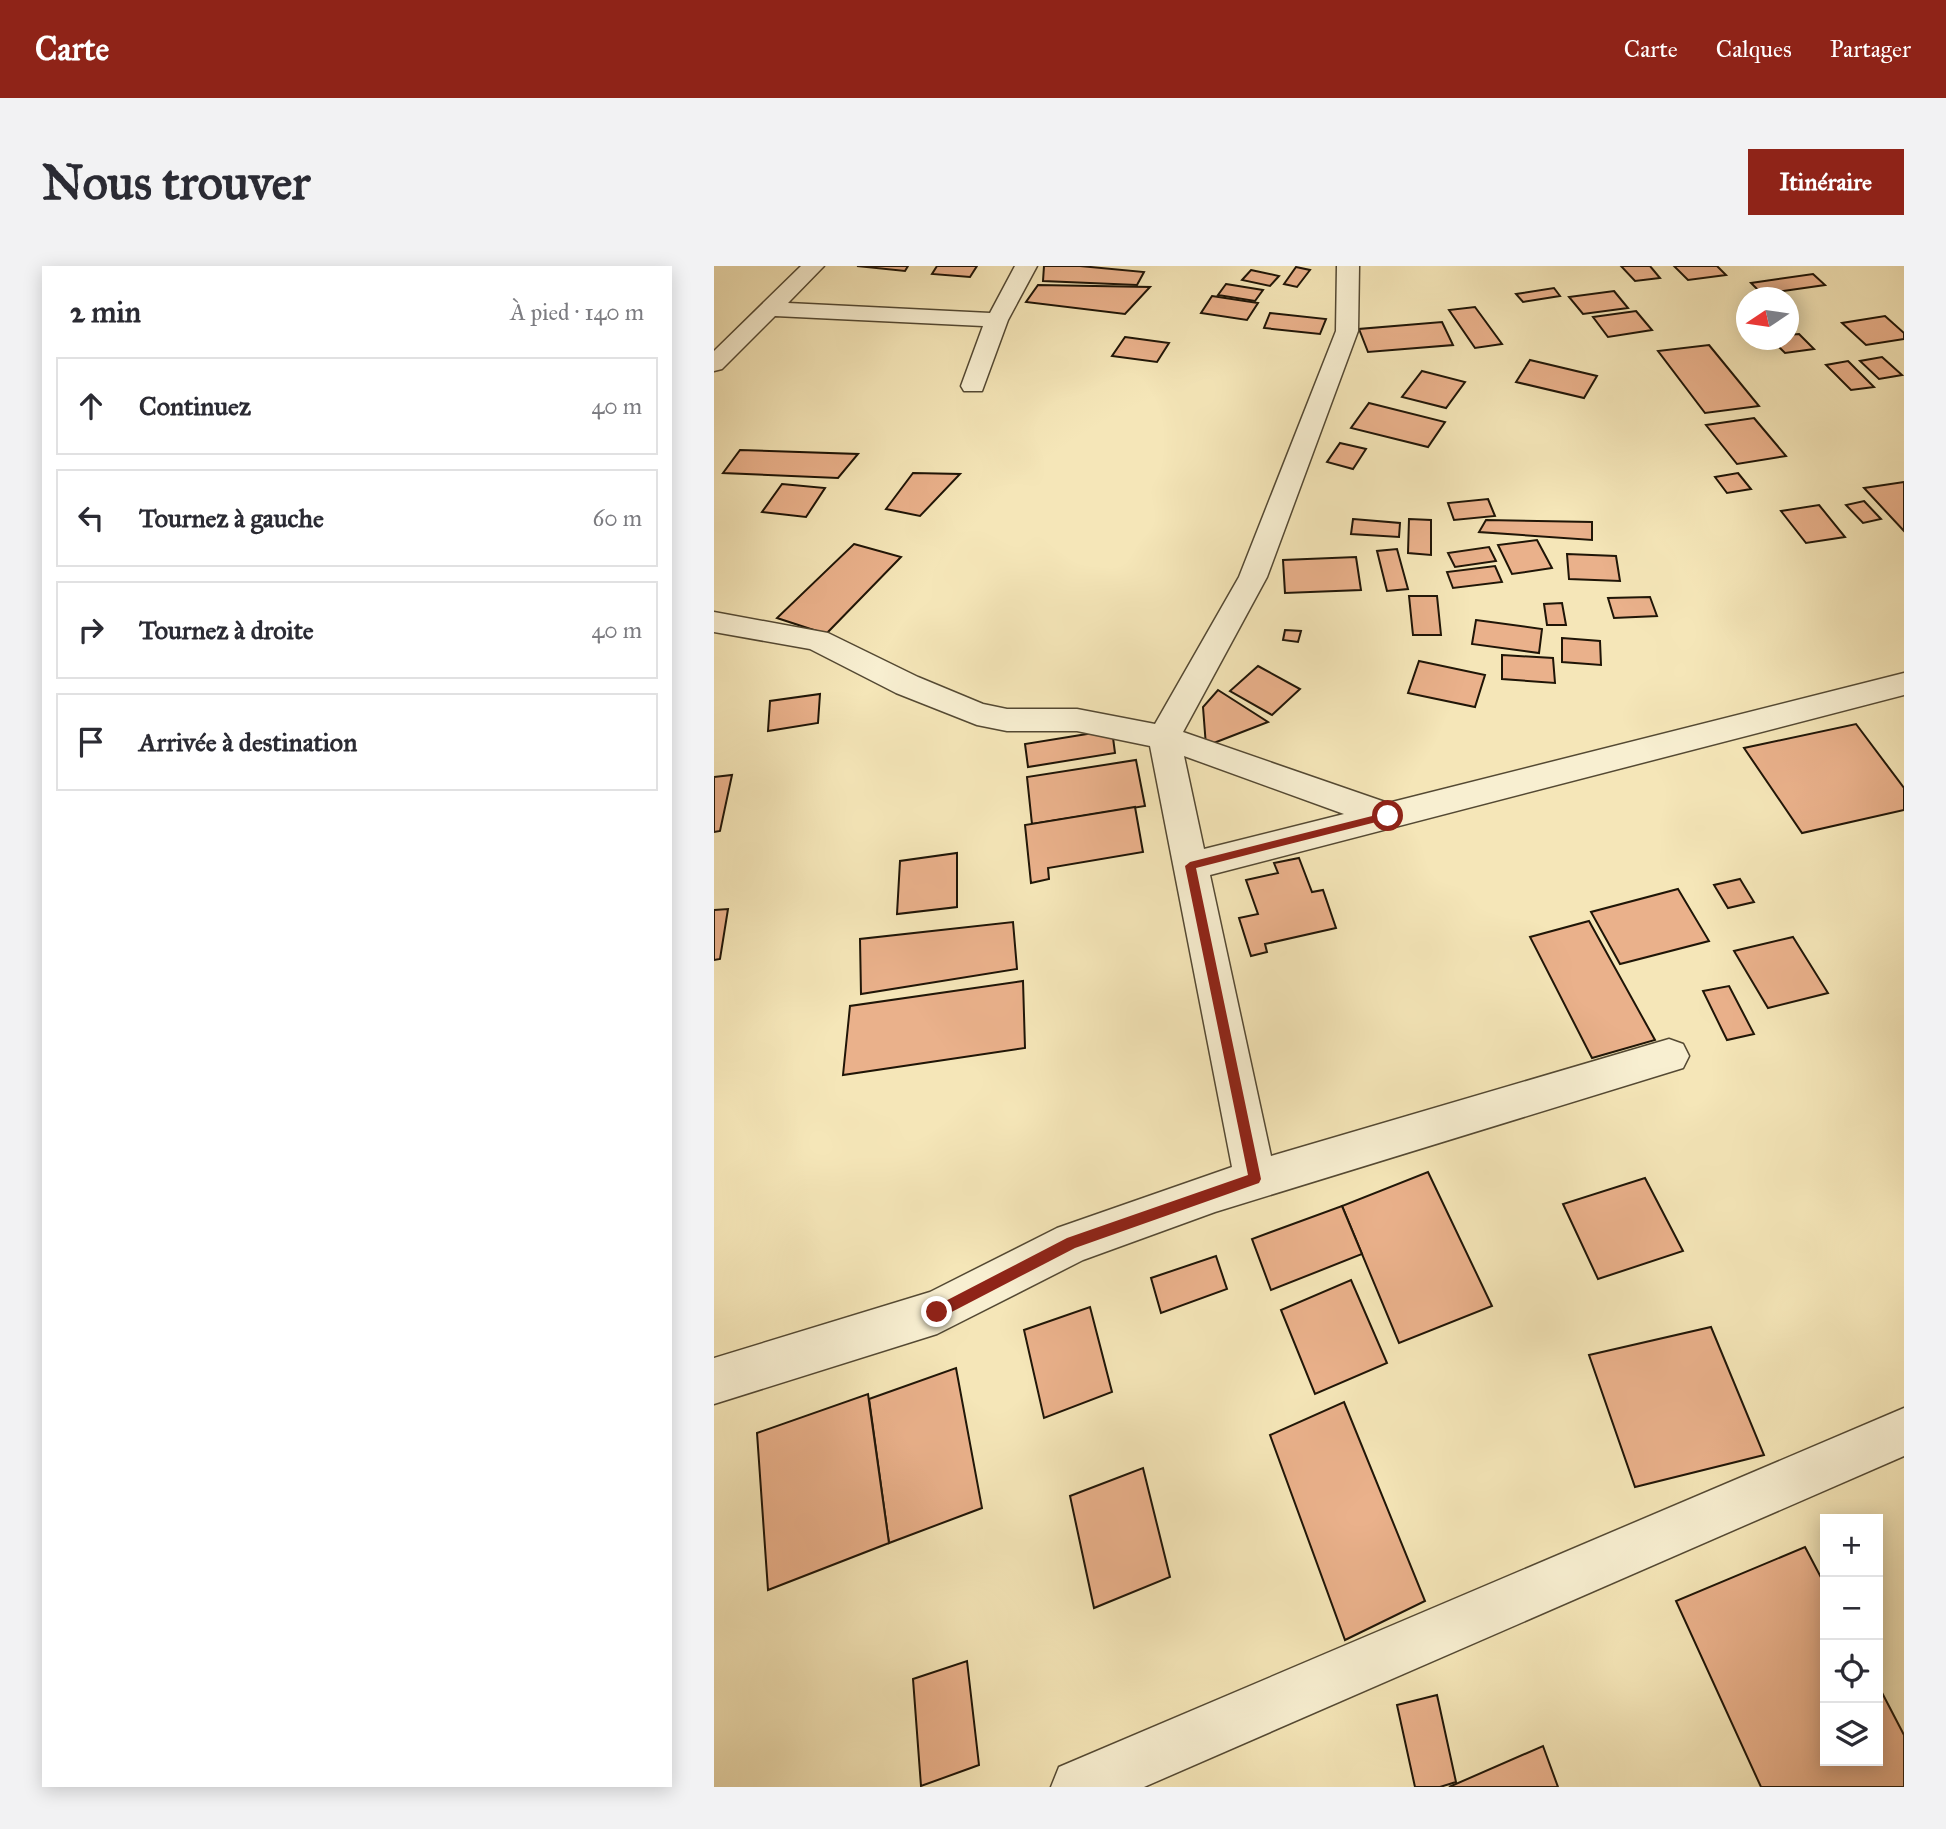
<!DOCTYPE html>
<html lang="fr">
<meta charset="utf-8">
<style>
:root{--surface:#fff;--page:#f2f2f3;--text:#2b2b33;--muted:#7c7c81;--line:#e1e1e2;--accent:#8f2418}
body{margin:0;font-family:"IM FELL Great Primer",serif;background:var(--page);color:var(--text)}
.controls{position:absolute;right:21px;bottom:21px;display:grid;overflow:hidden;border-radius:0px;box-shadow:0 4px 18px #0003}
.controls button{width:63px;height:63px;display:grid;place-items:center;padding:0;border:0;border-bottom:2px solid var(--line);background:var(--surface);color:var(--text);font:35px sans-serif}
.compass{position:absolute;left:1022px;top:21px;width:63px;height:63px;border-radius:50%;background:var(--surface);box-shadow:0 4px 18px #0003;rotate:257deg}
.stop{position:absolute;width:21px;height:21px;margin:-16px;border:5px solid #8f2418;border-radius:50%;background:#fff}
.stop.end{background:#8f2418;border-color:#fff;box-shadow:0 2px 7px #0008}
.list{margin:0;padding:0;list-style:none}
h2{display:flex;justify-content:space-between;align-items:center;height:91px;margin:0;padding:0 28px;font-size:30px}
h2 small{font-size:23px;font-weight:400;color:var(--muted)}
.list li{display:grid;grid-template-columns:46px 1fr auto;gap:21px;align-items:center;box-sizing:border-box;height:98px;margin:0 14px 14px;padding:0 14px;border:2px solid var(--line);border-radius:0px}
.list b{display:block;font-size:26px;white-space:nowrap}
.list em{font-size:23px;font-style:normal;color:var(--muted)}
.icon{flex:none;width:38px;height:38px;fill:none;stroke:currentColor;stroke-width:2;stroke-linecap:round;stroke-linejoin:round}
.map{position:relative;flex:none;width:1190px;height:1521px;overflow:hidden;border-radius:0px}
header{display:flex;align-items:center;gap:42px;box-sizing:border-box;height:98px;padding:0 35px;background:var(--accent);color:#fff}
header strong{font-size:33px}
nav{display:flex;gap:38px;margin-inline-start:auto;font-size:24px}
.intro{display:flex;align-items:center;justify-content:space-between;box-sizing:border-box;height:168px;padding:0 42px}
h1{margin:0;font-size:49px}
.button{padding:18px 32px;border-radius:0px;background:var(--accent);color:#fff;font-size:24px;font-weight:700}
main{display:flex;gap:42px;padding:0 42px}
aside{flex:1;background:var(--surface);border-radius:0px;box-shadow:0 4px 18px #0003}
.map>svg:first-child{display:block}
</style>
<header>
<strong>Carte</strong>
<nav><a>Carte</a><a>Calques</a><a>Partager</a></nav>
</header>
<div class="intro"><h1>Nous trouver</h1><a class="button">Itinéraire</a></div>
<main>
<aside>
<h2>2 min<small>À pied · 140 m</small></h2>
<ul class="list">
<li><svg class="icon" aria-label="ahead" viewBox="0 0 24 24"><path d="M12 20V5M6 11l6-6 6 6"/></svg><div><b>Continuez</b></div><em>40 m</em></li>
<li><svg class="icon" aria-label="left" viewBox="0 0 24 24"><path d="M17 20v-9H6M10 6l-5 5 5 5"/></svg><div><b>Tournez à gauche</b></div><em>60 m</em></li>
<li><svg class="icon" aria-label="right" viewBox="0 0 24 24"><path d="M7 20v-9h11M14 6l5 5-5 5"/></svg><div><b>Tournez à droite</b></div><em>40 m</em></li>
<li><svg class="icon" aria-label="arrive" viewBox="0 0 24 24"><path d="M6 21V4h12l-3 4 3 4H6"/></svg><div><b>Arrivée à destination</b></div></li>
</ul>
</aside>
<div class="map">
<svg width="1190" height="1521" viewBox="0 0 1190 1521">
<rect width="100%" height="100%" fill="#f5e6b8"/>
<filter id="stains"><feTurbulence type="fractalNoise" baseFrequency=".00286" numOctaves="4"/><feColorMatrix values="0 0 0 0 .2 0 0 0 0 .09 0 0 0 0 .02 0 0 0 .5 -.17"/></filter>
<radialGradient id="worn" r=".72"><stop offset=".6" stop-color="#630" stop-opacity="0"/><stop offset="1" stop-color="#630" stop-opacity=".3"/></radialGradient>
<g fill="#eab18b" stroke="#1f1507" stroke-width="2">
<path d="M143,0h51l-3,5z"/>
<path d="M223,0h40l-7,11 -38,-3z"/>
<path d="M330,0h36l64,6 -7,13 -94,-4z"/>
<path d="M907,0h29l10,12 -25,3z"/>
<path d="M960,0h43l9,9 -38,5z"/>
<path d="M582,1l14,3 -13,17 -13,-3z"/>
<path d="M537,4l28,6 -9,10 -28,-6z"/>
<path d="M1099,8l12,11 -63,9 -11,-11z"/>
<path d="M512,18l37,6 -8,11 -37,-6z"/>
<path d="M324,19l112,2 -25,27 -99,-12z"/>
<path d="M840,22l6,8 -37,6 -7,-8z"/>
<path d="M900,25l14,17 -45,6 -14,-17z"/>
<path d="M498,30l46,7 -11,17 -46,-7z"/>
<path d="M761,41l27,37 -27,4 -26,-38z"/>
<path d="M922,45l16,19 -44,7 -15,-20z"/>
<path d="M556,47l56,6 -6,15 -56,-6z"/>
<path d="M1171,50l19,17v6l-38,6 -24,-22z"/>
<path d="M728,56l11,23 -85,7 -9,-23z"/>
<path d="M1085,68l15,15 -29,4 -13,-13h16v-5z"/>
<path d="M411,71l44,6 -12,19 -45,-6z"/>
<path d="M995,79l50,61 -54,7 -47,-62z"/>
<path d="M1168,91l20,18 -23,4 -19,-18z"/>
<path d="M816,94l67,16 -13,22 -68,-16z"/>
<path d="M1134,95l26,26 -23,3 -25,-25z"/>
<path d="M708,105l43,11 -19,26 -44,-11z"/>
<path d="M655,137l76,19 -17,25 -77,-19z"/>
<path d="M1040,152l32,38 -49,8 -31,-39z"/>
<path d="M626,177l26,6 -13,20 -26,-7z"/>
<path d="M26,184l118,4 -20,24 -115,-5z"/>
<path d="M199,207l47,1 -40,42 -34,-7z"/>
<path d="M1024,207l13,16 -24,4 -12,-16z"/>
<path d="M1190,216v49l-40,-43z"/>
<path d="M68,218l43,4 -19,29 -44,-5z"/>
<path d="M774,233l7,17 -41,4 -6,-17z"/>
<path d="M1150,235l17,18 -18,4 -17,-18z"/>
<path d="M1105,239l26,32 -39,6 -25,-32z"/>
<path d="M639,253l47,4 -1,14 -48,-3z"/>
<path d="M695,253l22,1v35l-23,-2z"/>
<path d="M772,254l106,2v18l-113,-8z"/>
<path d="M823,274l15,28 -40,6 -14,-29z"/>
<path d="M140,278l47,13 -75,77 -49,-16z"/>
<path d="M775,281l7,14 -41,6 -7,-14z"/>
<path d="M683,283l11,40 -21,2 -10,-40z"/>
<path d="M853,288l49,2 4,25 -51,-2z"/>
<path d="M642,291l5,33 -76,3 -2,-33z"/>
<path d="M781,300l7,16 -49,6 -6,-16z"/>
<path d="M695,330h28l4,39h-28z"/>
<path d="M936,331l7,19 -43,2 -6,-20z"/>
<path d="M848,337l4,22h-19l-3,-21z"/>
<path d="M762,354l66,9 -3,24 -67,-9z"/>
<path d="M571,364l16,1 -3,11 -15,-2z"/>
<path d="M848,372l38,3 1,24 -39,-3z"/>
<path d="M788,389l51,3 2,25 -53,-4z"/>
<path d="M705,395l66,14 -10,32 -67,-14z"/>
<path d="M544,400l42,23 -28,26 -42,-24z"/>
<path d="M504,424l50,32 -62,24 -3,-39z"/>
<path d="M106,428l-2,29 -50,8 2,-30z"/>
<path d="M1142,458l48,64v22l-102,23 -58,-85z"/>
<path d="M398,464l3,23 -87,14 -3,-23z"/>
<path d="M422,494l9,46 -113,18 -5,-47z"/>
<path d="M18,509l-12,56 -6,1v-55z"/>
<path d="M421,541l8,45 -95,16 1,11 -18,4 -6,-58z"/>
<path d="M243,587v54l-60,7 3,-53z"/>
<path d="M585,592l13,34 11,-2 13,38 -71,16 2,8 -16,4 -12,-38 19,-4 -12,-34 32,-7 -4,-10z"/>
<path d="M1026,613l14,23 -26,6 -14,-23z"/>
<path d="M964,623l31,52 -89,23 -29,-52z"/>
<path d="M14,643l-8,50 -6,1v-50z"/>
<path d="M875,655l66,119 -63,18 -62,-121z"/>
<path d="M299,656l4,47 -156,25 -1,-55z"/>
<path d="M1079,671l35,56 -60,15 -34,-57z"/>
<path d="M309,715l2,67 -182,27 7,-69z"/>
<path d="M1015,720l25,48 -27,6 -24,-49z"/>
<path d="M714,906l64,134 -93,37 -57,-137z"/>
<path d="M931,912l38,73 -85,28 -35,-75z"/>
<path d="M628,940l20,48 -91,36 -19,-51z"/>
<path d="M502,990l11,33 -66,24 -10,-35z"/>
<path d="M637,1014l36,83 -72,31 -34,-84z"/>
<path d="M376,1041l22,85 -68,26 -20,-88z"/>
<path d="M997,1061l53,128 -129,32 -46,-132z"/>
<path d="M242,1102l26,140 -93,35 -20,-144z"/>
<path d="M154,1128l21,149 -121,47 -11,-157z"/>
<path d="M630,1136l81,199 -80,39 -75,-205z"/>
<path d="M429,1202l27,109 -76,31 -24,-112z"/>
<path d="M1091,1281l20,38v176h53v-76l26,50v52h-143l-85,-186z"/>
<path d="M253,1395l12,104 -58,21 -8,-107z"/>
<path d="M723,1429l19,87 -16,5h-25l-18,-82z"/>
<path d="M829,1480l15,41h-109z"/>
</g>
<g fill="none" stroke-linecap="round" stroke-linejoin="round">
<g stroke="#544933" stroke-width="3">
<g id="minor">
<path d="M87,0h23l-36,37 202,10 25,-47h22l-29,54 -26,71h-18l-3,-5 22,-60 -208,-10 -53,53 -8,2v-20z"/>
<path d="M623,0h22l-1,65 -91,246 -84,155 205,71 516,-130v22l-694,180 61,281 398,-117 14,5 6,12 -6,12 -468,144 -132,48 -146,74 -223,70v-46l216,-66 127,-64 175,-61 -82,-421 -73,-15h-70l-30,-6 -81,-32 -86,-44 -96,-17v-20l114,21 90,44 65,27 24,5h70l78,15 84,-147 97,-246zM470,490l160,58 -140,35z"/>
<path d="M1190,1142v48l-760,331h-93l8,-20z"/>
</g>
</g>
<use href="#minor" fill="#f8efd1" fill-rule="evenodd"/>
</g>
<path fill="#8f2418" d="M674,546l4,1v5l-196,50 65,311 -2,4 -184,65 -133,69h-10v-9l135,-70 181,-63 -63,-309 5,-4z"/>
<rect width="100%" height="100%" filter="url(#stains)"/>
<rect width="100%" height="100%" fill="url(#worn)"/>
</svg>
<div class="controls">
<button>+</button>
<button>−</button>
<button><svg class="icon" aria-label="locate" viewBox="0 0 24 24"><circle cx="12" cy="12" r="6"/><path d="M12 2v4M12 18v4M2 12h4M18 12h4"/></svg></button>
<button><svg class="icon" aria-label="layers" viewBox="0 0 24 24"><path d="M12 4l9 5-9 5-9-5zM3 14l9 5 9-5"/></svg></button>
</div>
<svg class="compass" viewBox="-18 -18 36 36"><path d="M0-13l5 13h-10z" fill="#e53935"/><path d="M0 13l5-13h-10z" fill="#7c7c81"/></svg>
<div class="stop" style="left:674px;top:550px"></div>
<div class="stop end" style="left:223px;top:1046px"></div>
</div>
</main>
